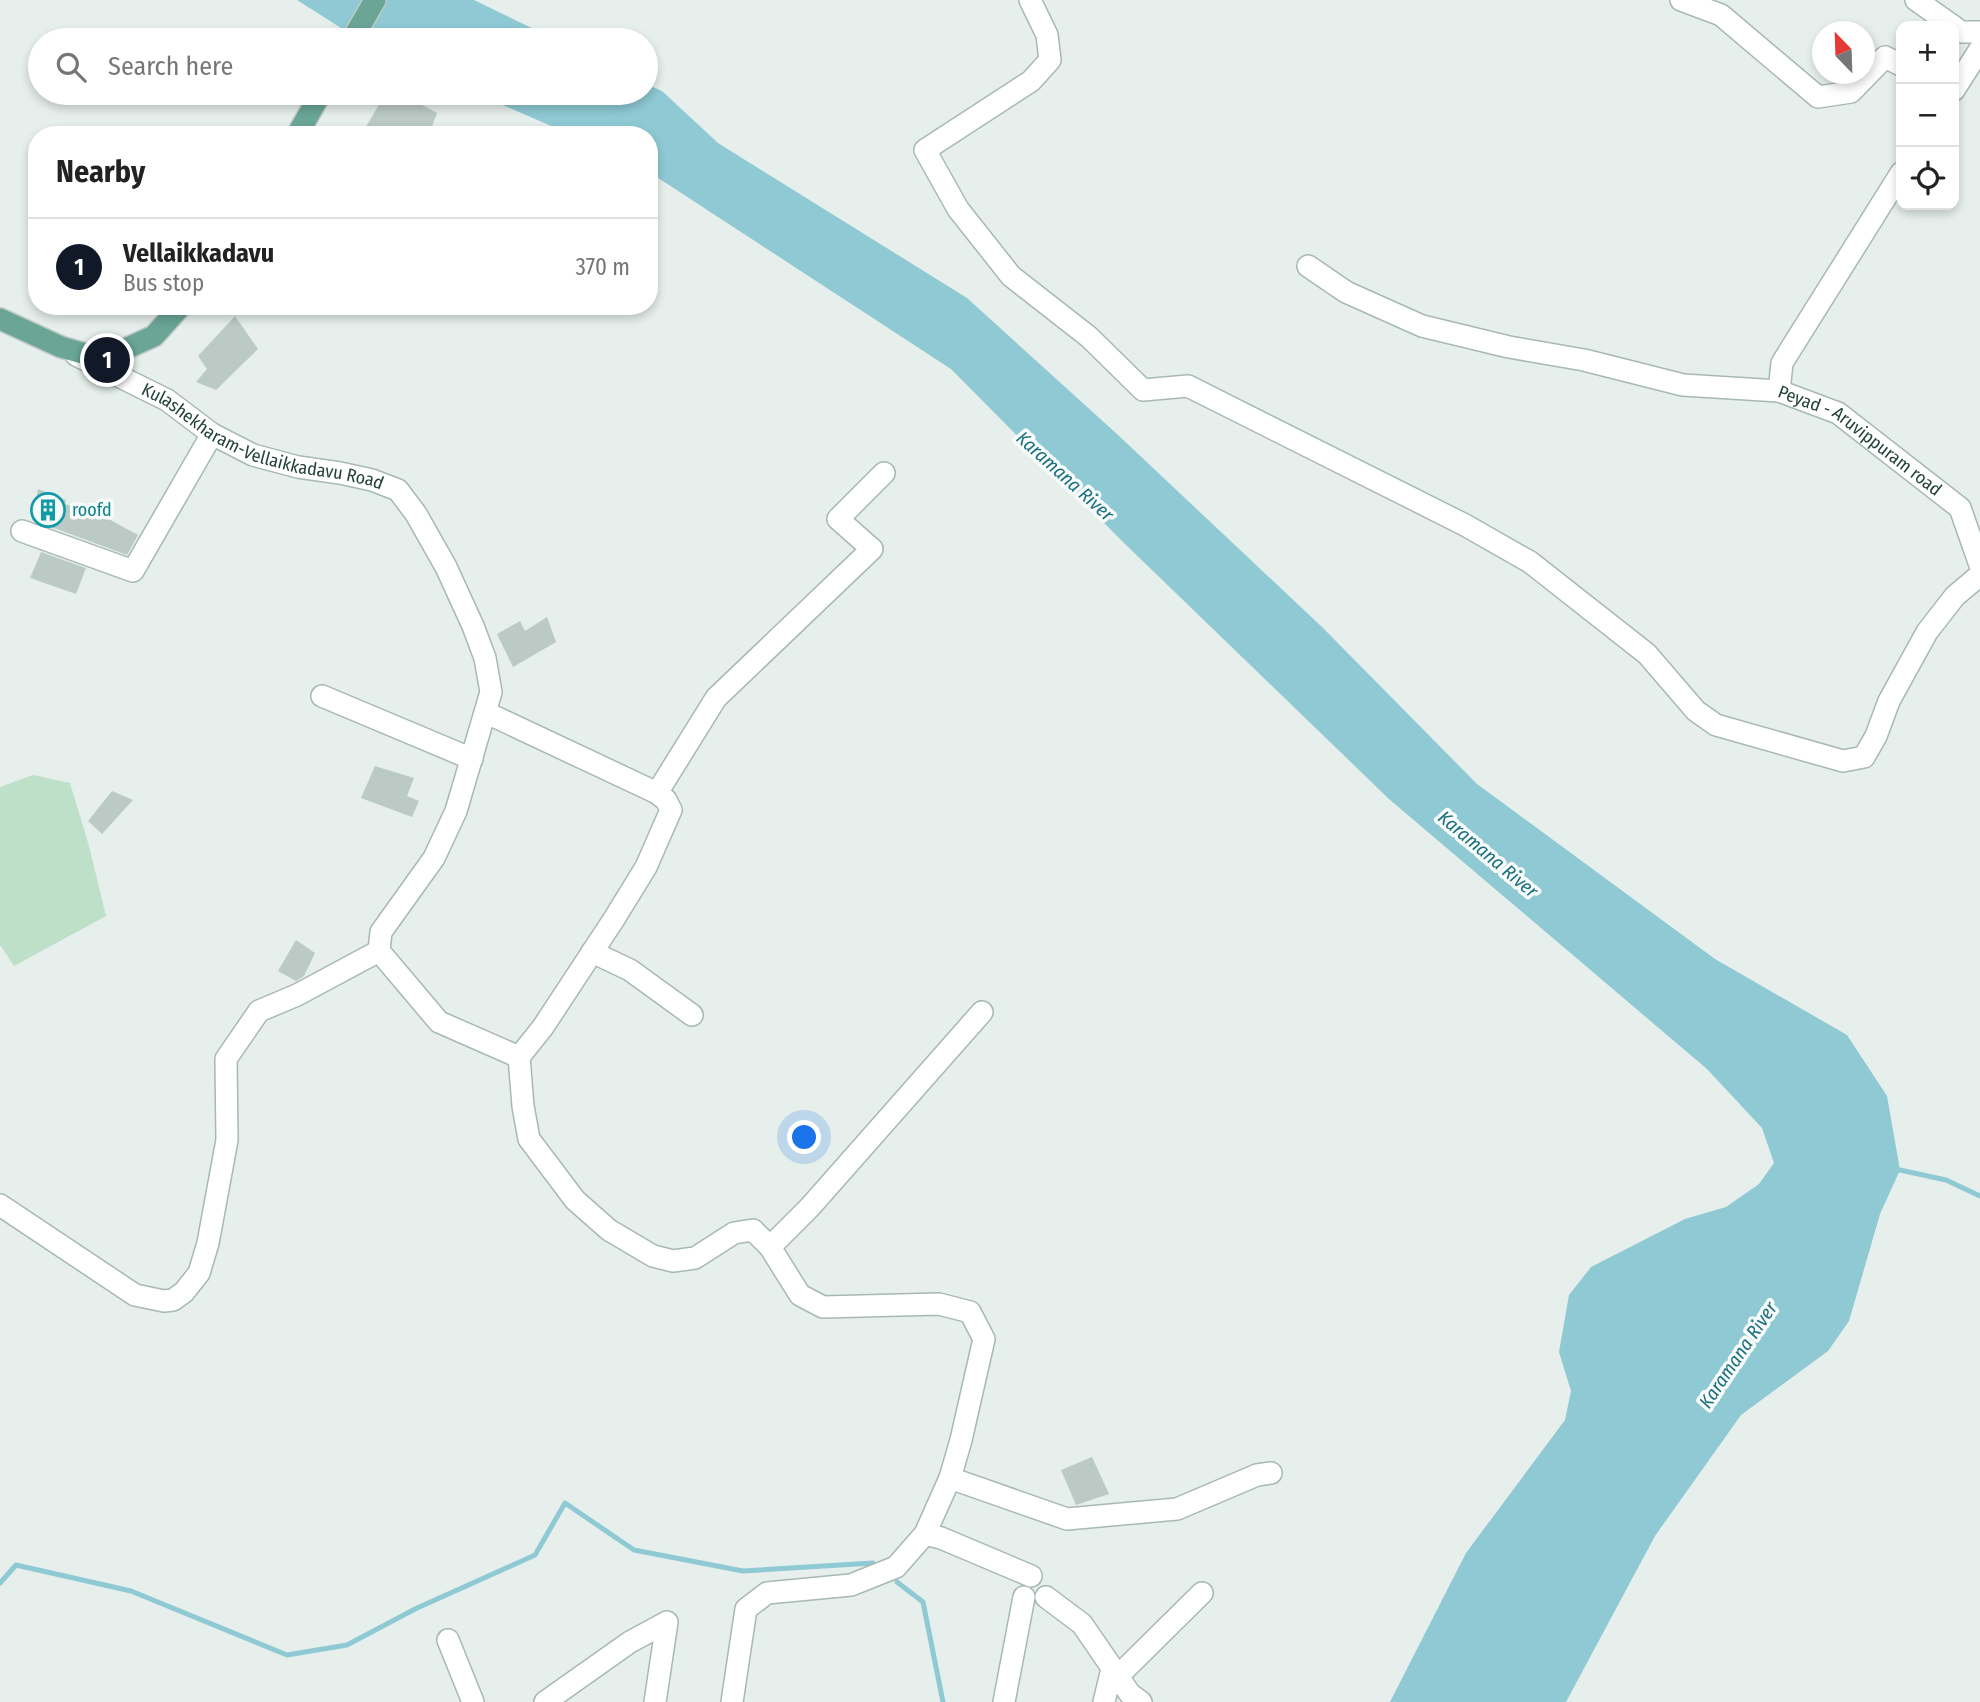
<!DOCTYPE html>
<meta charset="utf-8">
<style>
:root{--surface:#fff;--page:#f6f6f6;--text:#222;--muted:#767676;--line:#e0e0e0;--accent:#111827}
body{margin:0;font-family:"Fira Sans Condensed",sans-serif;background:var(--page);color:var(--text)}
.controls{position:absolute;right:21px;top:21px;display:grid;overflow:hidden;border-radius:14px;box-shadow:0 4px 10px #0003}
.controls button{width:63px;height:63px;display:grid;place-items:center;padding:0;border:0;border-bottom:2px solid var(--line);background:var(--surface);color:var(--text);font:35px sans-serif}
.compass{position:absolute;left:1812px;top:21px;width:63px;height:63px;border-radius:50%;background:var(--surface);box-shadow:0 4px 10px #0003;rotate:337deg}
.you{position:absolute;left:805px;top:1138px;width:24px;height:24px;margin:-18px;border:5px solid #fff;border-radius:50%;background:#1a73e8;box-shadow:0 0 0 10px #1a73e833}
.badge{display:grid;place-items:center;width:46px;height:46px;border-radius:50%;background:var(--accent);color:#fff;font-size:23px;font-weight:700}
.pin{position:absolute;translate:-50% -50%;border:4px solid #fff;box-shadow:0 2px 7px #0006}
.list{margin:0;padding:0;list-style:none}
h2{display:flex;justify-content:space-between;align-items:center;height:91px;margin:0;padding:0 28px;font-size:30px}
h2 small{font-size:23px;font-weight:400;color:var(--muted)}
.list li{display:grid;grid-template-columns:46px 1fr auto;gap:21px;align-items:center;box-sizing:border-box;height:98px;padding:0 28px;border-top:2px solid var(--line)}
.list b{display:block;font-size:26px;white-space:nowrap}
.list p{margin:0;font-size:23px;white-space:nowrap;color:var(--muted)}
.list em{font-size:23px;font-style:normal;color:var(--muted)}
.icon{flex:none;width:38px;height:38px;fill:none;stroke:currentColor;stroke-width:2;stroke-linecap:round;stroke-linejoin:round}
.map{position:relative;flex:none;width:1980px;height:1702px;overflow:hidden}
.search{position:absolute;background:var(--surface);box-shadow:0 4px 10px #0003;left:28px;top:28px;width:630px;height:77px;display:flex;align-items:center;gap:18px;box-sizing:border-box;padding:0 24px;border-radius:38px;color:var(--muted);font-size:26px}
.panel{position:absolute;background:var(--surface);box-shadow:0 4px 10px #0003;left:28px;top:126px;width:630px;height:189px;border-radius:28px}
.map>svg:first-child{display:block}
</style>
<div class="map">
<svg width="1980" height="1702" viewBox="0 0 1980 1702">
<rect width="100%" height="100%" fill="#e6efeb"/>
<path fill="#bfe0c8" d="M33,775l37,8 19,63 17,70 -92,50 -14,-21v-158z"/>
<g fill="#8ec9d4">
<path d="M297,0h177l82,40h-196z"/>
<path d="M646,84l16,7 56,52 249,155 151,137 205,193 154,156 238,175 132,76 40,61 13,74 -20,44 -31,107 -21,30 -87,64 -86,121 -89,166h-176l76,-149 99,-133 6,-29 -12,-39 10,-57 22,-28 94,-48 41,-12 33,-23 15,-21 -12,-35 -55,-59 -318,-270 -267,-258 -171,-172 -302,-197v-37h-77l-97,-42h171z"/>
</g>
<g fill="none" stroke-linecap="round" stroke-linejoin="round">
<g stroke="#8ec9d4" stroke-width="5">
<path d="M1900,1170l46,10 34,16"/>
<path d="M897,1582l26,20 20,100"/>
<path d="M0,1583l16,-18 115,26 156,64 60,-10 68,-36 120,-54 30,-52 69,47 109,21 130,-8"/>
</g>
</g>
<g fill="#bbcac4">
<path d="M386,93h14l37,20 -8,22h-68z"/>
<path d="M235,316l23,33 -42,41 -20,-8 11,-13 -9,-13z"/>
<path d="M38,489l28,11 -1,4 40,13 33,18 -11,20 -95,-35z"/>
<path d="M41,552l45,16 -10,26 -46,-16z"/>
<path d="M547,617l9,25 -43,25 -16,-33 23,-13 5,10z"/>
<path d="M375,766l39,12 -7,18 12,5 -7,16 -51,-19z"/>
<path d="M112,791l21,9 -31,34 -14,-13z"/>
<path d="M296,940l19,13 -11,23 -8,5 -18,-10z"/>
<path d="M1092,1457l17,37 -33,11 -15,-35z"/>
</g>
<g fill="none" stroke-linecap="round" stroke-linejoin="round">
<g stroke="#a8b8b2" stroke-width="24">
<g id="minor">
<path d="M1030,0l17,35 3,25 -19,21 -106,69 33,59 53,67 78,61 54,53 45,-4 277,139 65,37 117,92 49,57 20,14 127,36 21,-4 12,-21 13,-35 38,-69 28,-36 25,-21"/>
<path d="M1681,0l40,15 97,82 33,-5 34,-35 16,8"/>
<path d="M1916,0l37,26"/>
<path d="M1954,27l7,5h19"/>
<path d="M1954,90l26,-41"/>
<path id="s1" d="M1901,173l-119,190 -3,28 59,22 122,95 20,57"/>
<path d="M1308,266l38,26 76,34 87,21 75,13 99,25 96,6"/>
<path id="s2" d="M76,355l91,45 45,34 41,21 45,12 42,6 32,7 26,10 18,24 30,53 27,59 12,32 6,34 -35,119 -22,47 -53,74 -2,19 60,71 80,35 4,49 6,33 46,61 34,30 44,26 20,5 22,-3 39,-25 19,-3 17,17 30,48 23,12 116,-3 31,8 14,27 -23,101 -11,38 -25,56 -29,33 -45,18 -84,8 -21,16 -14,93"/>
<path d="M22,531l111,40 79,-137"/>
<path d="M322,696l150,63"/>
<path d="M487,713l170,80 9,7 5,10 -25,57 -32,52 -71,108 -24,30"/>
<path d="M657,793l59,-95 156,-149 -34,-30 46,-46"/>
<path d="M592,952l38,18 62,45"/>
<path d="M0,1205l135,90 29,6 9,-1 11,-8 15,-19 9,-30 19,-103 -1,-81 33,-48 38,-16 82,-44"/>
<path d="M770,1247l40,-40 172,-195"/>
<path d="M950,1478l117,41 110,-10 80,-34 14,-2"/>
<path d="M925,1534l16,4 90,38"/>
<path d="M1046,1597l36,27 48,70 11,8"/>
<path d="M448,1640l25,62"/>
<path d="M1118,1676l84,-83"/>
<path d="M545,1702l85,-60 37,-20 -12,80"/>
<path d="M1004,1702l20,-105"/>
<path d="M1104,1702l8,-33"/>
</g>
</g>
<g stroke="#c2cac8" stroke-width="24">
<g id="major">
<path d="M352,40l23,-40"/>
<path d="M297,135l24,-42"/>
<path d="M0,319l61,28 35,10 18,-3 40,-18 27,-30"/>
</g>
</g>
<use href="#minor" stroke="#fff" stroke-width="21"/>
<use href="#major" stroke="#6aa596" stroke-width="21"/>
</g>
<defs>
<g id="building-ring" transform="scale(1.75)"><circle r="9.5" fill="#f7fbf9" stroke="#0f9aa8" stroke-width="1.5"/><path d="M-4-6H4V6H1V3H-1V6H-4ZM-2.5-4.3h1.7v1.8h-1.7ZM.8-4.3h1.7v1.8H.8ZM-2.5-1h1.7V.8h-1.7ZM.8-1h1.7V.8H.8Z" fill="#0f9aa8"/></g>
</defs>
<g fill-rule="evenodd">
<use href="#building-ring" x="48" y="510"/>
</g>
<g text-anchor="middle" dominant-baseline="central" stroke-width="7" stroke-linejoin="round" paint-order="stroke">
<g font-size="18" fill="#24423a" stroke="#f7fbf9">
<text stroke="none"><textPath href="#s2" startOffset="206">Kulashekharam-Vellaikkadavu Road</textPath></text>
<text stroke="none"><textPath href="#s1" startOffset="348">Peyad - Aruvippuram road</textPath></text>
</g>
<g font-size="18" fill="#0d838f" stroke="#f7fbf9" text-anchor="start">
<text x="72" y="510">roofd</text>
</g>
<g font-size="19" font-style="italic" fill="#1c6f80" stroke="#f7fbf9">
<text transform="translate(1065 476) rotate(42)">Karamana River</text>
<text transform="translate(1488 854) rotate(40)">Karamana River</text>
<text transform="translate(1738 1355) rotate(-56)">Karamana River</text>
</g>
</g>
</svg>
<div class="controls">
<button>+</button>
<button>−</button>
<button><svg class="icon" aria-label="locate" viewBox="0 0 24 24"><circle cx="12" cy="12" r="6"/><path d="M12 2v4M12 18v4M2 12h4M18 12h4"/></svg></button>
</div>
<svg class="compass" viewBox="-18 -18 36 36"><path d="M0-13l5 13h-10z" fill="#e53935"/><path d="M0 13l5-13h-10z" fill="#767676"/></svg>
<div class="you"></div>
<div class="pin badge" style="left:107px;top:360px">1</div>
<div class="search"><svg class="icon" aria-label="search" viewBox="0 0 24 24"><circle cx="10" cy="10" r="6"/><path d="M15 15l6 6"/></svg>Search here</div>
<section class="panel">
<h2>Nearby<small></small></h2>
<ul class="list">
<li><span class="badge">1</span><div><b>Vellaikkadavu</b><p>Bus stop</p></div><em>370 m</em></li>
</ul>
</section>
</div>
